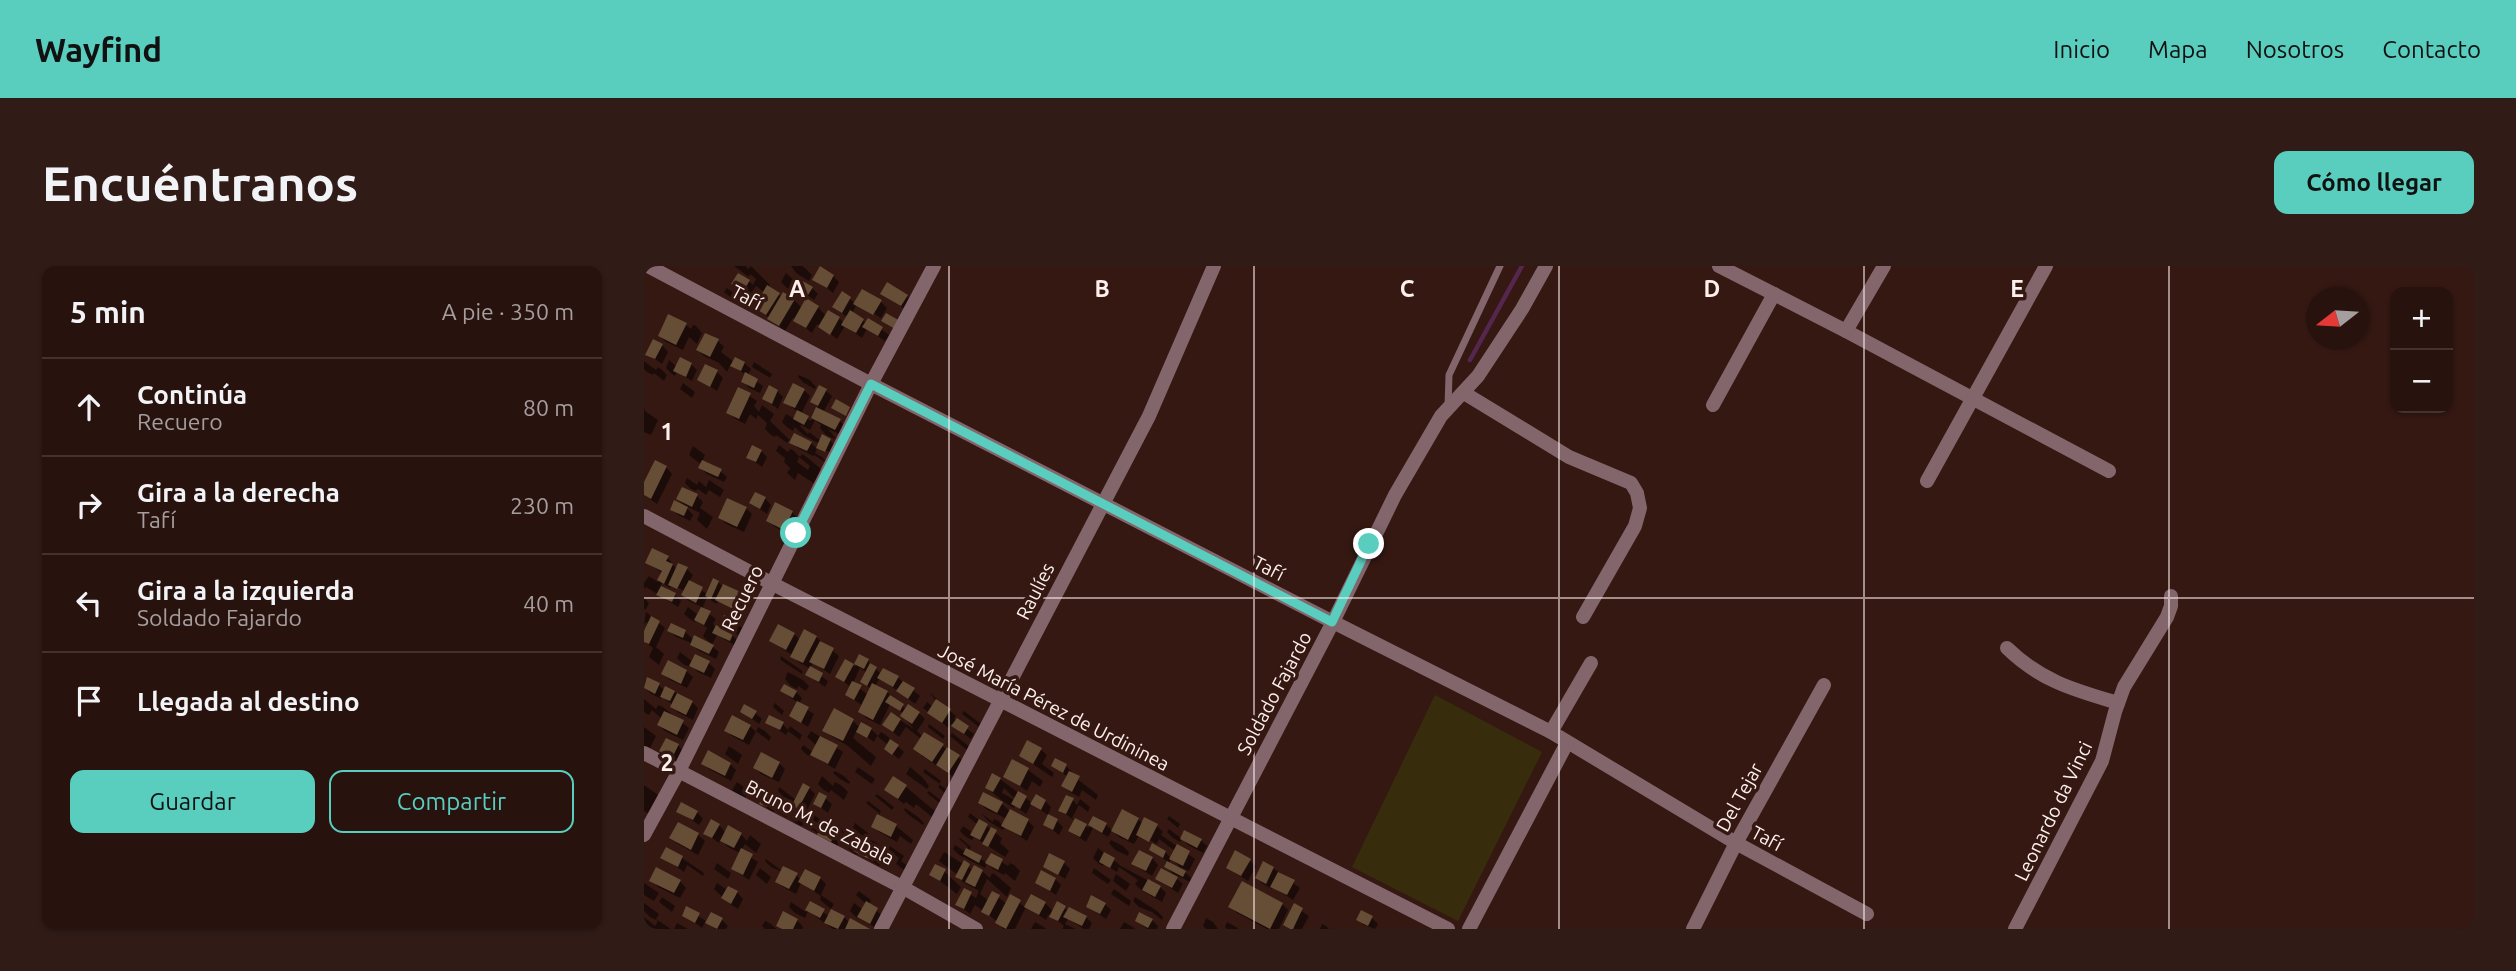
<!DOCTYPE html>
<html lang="es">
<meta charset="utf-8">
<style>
:root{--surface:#28120e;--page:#301b17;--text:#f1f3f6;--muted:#a59e9e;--line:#44322e;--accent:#59cebf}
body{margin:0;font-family:Ubuntu,sans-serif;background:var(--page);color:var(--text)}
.controls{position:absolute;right:21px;top:21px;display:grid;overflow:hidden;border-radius:14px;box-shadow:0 2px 5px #0004}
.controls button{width:63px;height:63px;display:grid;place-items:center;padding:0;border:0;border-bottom:2px solid var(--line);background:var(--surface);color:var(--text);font:35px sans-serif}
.compass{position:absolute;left:1662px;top:21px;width:63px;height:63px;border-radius:50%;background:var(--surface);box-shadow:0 2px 5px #0004;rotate:253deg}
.stop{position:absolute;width:21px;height:21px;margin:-16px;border:5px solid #59cebf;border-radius:50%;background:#fff}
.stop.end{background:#59cebf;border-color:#fff;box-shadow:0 2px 7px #0008}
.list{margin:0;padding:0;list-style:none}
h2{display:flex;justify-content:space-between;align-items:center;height:91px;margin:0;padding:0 28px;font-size:30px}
h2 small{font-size:23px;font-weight:400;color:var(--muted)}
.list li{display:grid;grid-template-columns:46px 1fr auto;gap:21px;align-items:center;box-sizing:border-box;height:98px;padding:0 28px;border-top:2px solid var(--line)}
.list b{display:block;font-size:26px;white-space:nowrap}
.list p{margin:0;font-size:23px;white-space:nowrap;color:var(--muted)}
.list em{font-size:23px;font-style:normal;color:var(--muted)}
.actions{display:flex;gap:14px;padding:21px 28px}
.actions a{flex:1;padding:16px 0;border:2px solid var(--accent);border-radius:14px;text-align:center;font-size:24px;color:var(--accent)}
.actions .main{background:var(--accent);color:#111}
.icon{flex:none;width:38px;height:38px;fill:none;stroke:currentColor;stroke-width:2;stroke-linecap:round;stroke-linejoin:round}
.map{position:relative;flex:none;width:1830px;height:663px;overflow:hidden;border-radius:14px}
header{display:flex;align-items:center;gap:42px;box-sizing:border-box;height:98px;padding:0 35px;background:var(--accent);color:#111}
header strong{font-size:33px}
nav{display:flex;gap:38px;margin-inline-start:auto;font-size:24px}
.intro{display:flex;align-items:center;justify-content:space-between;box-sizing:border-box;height:168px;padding:0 42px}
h1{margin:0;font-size:49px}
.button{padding:18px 32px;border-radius:14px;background:var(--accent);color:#111;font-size:24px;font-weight:700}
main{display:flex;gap:42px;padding:0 42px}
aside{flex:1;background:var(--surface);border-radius:14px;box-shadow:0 2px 5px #0004}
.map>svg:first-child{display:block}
</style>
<header>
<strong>Wayfind</strong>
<nav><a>Inicio</a><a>Mapa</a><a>Nosotros</a><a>Contacto</a></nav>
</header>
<div class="intro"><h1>Encuéntranos</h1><a class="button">Cómo llegar</a></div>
<main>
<aside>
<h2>5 min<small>A pie · 350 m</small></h2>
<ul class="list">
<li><svg class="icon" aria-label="ahead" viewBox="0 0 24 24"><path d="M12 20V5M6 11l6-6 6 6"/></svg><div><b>Continúa</b><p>Recuero</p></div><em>80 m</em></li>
<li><svg class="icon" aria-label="right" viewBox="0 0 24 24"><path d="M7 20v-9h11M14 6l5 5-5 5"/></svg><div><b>Gira a la derecha</b><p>Tafí</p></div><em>230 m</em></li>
<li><svg class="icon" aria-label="left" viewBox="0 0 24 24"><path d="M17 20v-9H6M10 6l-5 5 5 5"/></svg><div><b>Gira a la izquierda</b><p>Soldado Fajardo</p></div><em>40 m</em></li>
<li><svg class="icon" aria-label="arrive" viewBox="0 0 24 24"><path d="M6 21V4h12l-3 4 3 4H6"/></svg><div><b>Llegada al destino</b></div></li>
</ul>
<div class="actions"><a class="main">Guardar</a><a>Compartir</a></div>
</aside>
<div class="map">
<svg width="1830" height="663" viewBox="0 0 1830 663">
<rect width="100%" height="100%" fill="#351812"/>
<path fill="#372d0c" d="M791,429l107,57 -84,169 -106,-54z"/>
<g fill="#0007" fill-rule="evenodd">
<path d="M90,0h12l2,3 3,-3 19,19 -2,3 14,9 12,3 8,8 16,-1 8,9 13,2 5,5 4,-5 -14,-11 9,-13 12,9 26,-1 6,6 -6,10 -24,-14 -5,9 14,10 2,-3 21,15 -4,6 -18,-12 -5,9 -17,-12 -8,13 -20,-15 -5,9 -19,-15 -8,13 -29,-24 9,-14 -9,-7 -7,10 -16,-12 16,-3 4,4 3,-6 -6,-5 -1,3z"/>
<path d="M147,0h11l4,3 6,6 -3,6 -13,-8z"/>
<path d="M142,7l10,9 16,6 6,6 -4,6 -20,-14 -3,4 -4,-2 -6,-6z"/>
<path d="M189,10l6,6 -6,11 -18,-14z"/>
<path d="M83,22l14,11 -3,4 -14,-11z"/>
<path d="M238,28l25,2 6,6 -5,9z"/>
<path d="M42,59l5,4 2,-4 3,1 6,7 -5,11 -8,-7 -6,13 -17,-8 -6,-6z"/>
<path d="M74,75l6,6 -3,5 13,10 10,1 7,6 -3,6 15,11 -3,7 -11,-5 -6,-7 3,-6 -15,-11 -4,8 -8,-9 -15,-7 -6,-6z"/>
<path d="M18,79l6,7 -6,12 -14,-10z"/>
<path d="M25,94l8,7 14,-3 6,6 -5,11 -15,-9 -2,4 -3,-2 -6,-6z"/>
<path d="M0,95l12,9 2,-3 3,2 6,6 -3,6 -10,-8 -1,2 -6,-3 -3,-3z"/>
<path d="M110,96l18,12 -2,4 -18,-11z"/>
<path d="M73,106l6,6 -6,13 -17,-11z"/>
<path d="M155,109l11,5 6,7 -1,2 -11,-6 -6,-6z"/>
<path d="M39,117l12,9 -3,6 -12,-9z"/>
<path d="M95,123l18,12 -3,5 5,6 3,-7 12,9 -4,7 22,21 19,1 6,6 3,-5 -17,-9 -8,-8 -2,4 -5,-3 -6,-6 4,-8 9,5 3,-7 -13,-10 19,-12 6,6 -9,18 10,7 7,-14 -6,-5 13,-12 7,6 -9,17 17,8 6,6 -4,8 -14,-6 9,11 -11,-5 -6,-7 1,-3 -6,-5 -6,12 12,9 9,-1 6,7 -3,7 -10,-5v3l-5,-5 -3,6 7,4 6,7 -14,-9 -1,1 -15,-8 -9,-8 -2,3 -11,-8 -1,2 -4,-2 -6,-6 2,-6 -9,-8 -2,4 -6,-5 -5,10 -11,-6 -6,-6zM157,159l9,5 -2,4 -8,-8z"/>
<path d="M133,125l6,6 -5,12 -14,-10z"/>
<path d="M0,140l1,5 13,9 -7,15 -7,-3z"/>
<path d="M135,179l9,7 2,-3 3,1 7,7 2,-3 6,4 14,12 -7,14 -17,-11 -3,7 -8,-7 3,-5 -6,-6 1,-4 -9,-7zM155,191l11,9 -2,4 -11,-8z"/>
<path d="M49,180l12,9 -3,7 18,9 7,6 -3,5 -17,-8 -7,-6 2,-3 -13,-10z"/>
<path d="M117,185l6,6 -5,10 -14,-10z"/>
<path d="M22,201l6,7 -15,30 -13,-9v-9z"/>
<path d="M43,212l10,7 2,-4 7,6 3,-7 15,10 -4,7 -11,-7 -3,5 -8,-6 -2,2 -5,-2 -6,-6z"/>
<path d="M53,230l6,6 -3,6 13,9 -6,12 -10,-9 3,-7 -16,-8 -6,-6z"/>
<path d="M121,232l6,7 -4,9 -16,-11z"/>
<path d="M43,242l6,7 -3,6 -12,-6 -6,-6z"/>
<path d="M102,242l6,6 -8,18 -18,-8 -6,-6z"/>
<path d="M148,246l6,7 -8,16 -15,-8 -7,-6z"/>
<path d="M24,292l9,12 10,-1 6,6 -4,8 18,11 11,-12 5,5 19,8 7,6 -7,14 -24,-14 -1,3 -4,-2 -6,-5 -5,12 14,10 -3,5 4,4 15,7 6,6 -2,5 -19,-11 -5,10 -9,-9 4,-8 -11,-9 -1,3 -4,-2 -7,-6 4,-7 10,8 4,-8 -13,-6 -6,-6 3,-3 -11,-6v3l-3,-3 -2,2 -8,-5 -2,5 15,7 6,6 -3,6 -32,-20 -2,2v-6l5,-7 9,6 4,-9 -15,-11z"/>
<path d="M0,332l5,5 -3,6h-2z"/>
<path d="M2,346l19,16 -9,19 8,7 -5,11 -10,-8 4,-9 -9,-7v-6l5,-10 -3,-3 -2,3z"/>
<path d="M92,356l6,6 -4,7 -16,-11z"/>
<path d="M28,359l13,7 9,8 18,6 7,6 -3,7 -18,-9 -9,-8 -13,-5 -7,-6z"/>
<path d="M160,365l12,6 23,19 -9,18 -17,-11 -3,5 18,13 -3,6 -17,-12 3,-6 -13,-7 -6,-7 -21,-14 23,-7 6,6z"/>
<path d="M36,386l13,10 16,1 6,6 -4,9 -13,-6 -7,-7 -1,2 -7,-3 -6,-6z"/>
<path d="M137,390l20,14 2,2 -1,2 -20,-13 -2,-2z"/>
<path d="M216,390l8,5 13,13 16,3 23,19 -5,8 -35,-26 -5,8 12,6 20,18 12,3 6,6 -8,12 6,6 19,9 23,16 -10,16 -34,-23v-16l-15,-12 -7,10 -15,-12 16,-5 14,9 -11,-13 1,-2 -14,-10 -10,21 -14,-7 -6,-7 3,-5 -16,-11 4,-8 -14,-10 16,-12 2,2zM216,402l7,5 -5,9 9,7 -3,6 -15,-12z"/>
<path d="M42,405l7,6 -6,11 -17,-8 -7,-6z"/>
<path d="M144,406l15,8 6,6 -3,5 -8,-5 -1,3 -6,-3 -6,-7z"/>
<path d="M15,419l6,6 9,1 18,10 6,6 -5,12 -14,-7 -7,-6 1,-2 -11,-8 -1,2 -11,-6 -6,-6z"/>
<path d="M138,425l14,1 6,6 -3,6 15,10 -6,13 -17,-11 7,-13z"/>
<path d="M285,426l27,24 -2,3 20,15 -3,5 -20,-15 -2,4 -26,-20 4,-6 6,5 3,-6z"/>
<path d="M0,433l12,10 2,-4 5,2 26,21 -6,12 -18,-9 -6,-6 3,-6 -10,-9 -3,5 -5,-3z"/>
<path d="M131,437l9,8 -2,4 -9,-8z"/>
<path d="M320,445l17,13 -2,3 -17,-13z"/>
<path d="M98,446l13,1 7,6 -3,5z"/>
<path d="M209,455l7,7 11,1 7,7 3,-4 6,4 17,16 -5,7 -13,-10 2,-4 -11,-9 -3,6 -17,-12 -4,8 23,19 -5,9 -23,-20 -17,-10 -7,-6z"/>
<path d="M123,456l16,2 5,6 2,-4 12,9 -2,5 -12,-9 -2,4z"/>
<path d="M285,458l16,12 -2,3 -15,-12z"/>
<path d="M106,460l6,6 2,-5 7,4 6,6 -2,4 -13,-10 -7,14 -17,-9 -6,-6z"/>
<path d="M0,461l12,9 -7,14 -5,-3z"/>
<path d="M167,465l32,21 -8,17 -22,-13 -6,-1 -6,-6 2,-4 11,8 3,-7 -10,-9z"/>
<path d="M308,467l18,14 -2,4 -18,-15z"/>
<path d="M34,479l6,7 -6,11 -17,-12z"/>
<path d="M85,480l13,9 -4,9 -13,-10z"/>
<path d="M396,483l7,6 -5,9 12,9 -2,4 -31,-21z"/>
<path d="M59,497l27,1 6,6 -5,11 -22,-12z"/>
<path d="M135,497l6,6 -6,13 -18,-8 -6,-6z"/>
<path d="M409,500h13l6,6 -1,2 27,21 -2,5 -14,-10 -3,7 -9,-5 -6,-6 4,-9z"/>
<path d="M214,501l17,12 -3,5 -17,-12z"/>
<path d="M266,501l13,11 6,8 -2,3 -21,-15z"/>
<path d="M281,503l16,12 -2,3 12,9 -3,3 -10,-9 2,-3 -17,-12z"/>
<path d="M384,504l15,11 -3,6 -8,-6 -5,10 -22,-15z"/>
<path d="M191,505l9,5 6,6 -1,2 -9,-5 -7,-6z"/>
<path d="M178,510l11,10 2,-4 7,4 6,6 -4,8 -13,-10 -2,3 -5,-3 -6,-6z"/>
<path d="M356,513l32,24 -6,11 -11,-8 -1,2 -10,-6 -17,-14zM360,522l11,11v1l-13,-7z"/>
<path d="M93,516l12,9 -5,9 -12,-10z"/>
<path d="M0,519l14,10 -9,19 -5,-3z"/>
<path d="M135,521l17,13 13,-12 6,6 -8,16 17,12 -2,4 -22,-15 -6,-6 1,-3 -11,-5 -6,-6z"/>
<path d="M262,521l30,25 -4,5 -16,-13 -2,4 -8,-6 -2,2 -18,-14z"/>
<path d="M285,525l15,12 -2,2 -15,-12z"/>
<path d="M129,528l18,12 -5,11 -11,-7 -2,2 -5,-3 -6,-6z"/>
<path d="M176,528l12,10 -4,9 -13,-10z"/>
<path d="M233,528l17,13 -2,3 -17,-14z"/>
<path d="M436,533l10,8 -2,5 -9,-7 -7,13 17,10 5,-10 11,6 7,6 -4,7 -15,-9 -7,14 -16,-11 5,-10 -15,-11 13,-10 4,5z"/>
<path d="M224,535l13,10 -3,5 18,10 17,14 -2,4 -11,-8 -3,6 -18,-10 -6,-6 6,-13 -13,-10z"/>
<path d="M401,535l6,6 -3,8 -16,-11z"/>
<path d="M336,537l22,1 10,9 16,8 6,6 -7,14 -22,-14 -2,3 -15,-9 -6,-7 11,8 1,-3 5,2 4,5 4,-7 -21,-10z"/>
<path d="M261,542l13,9 6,6 -1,2 -13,-9 -6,-6z"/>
<path d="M35,545l18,1 6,7 -4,6z"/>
<path d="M326,547l32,25 -2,5 9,8 -4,6 -31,-20 -2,3 -6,-3 -6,-6 3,-5 10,7 5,-8 -10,-8z"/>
<path d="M150,548l26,19 13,3 6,6 -2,5 -12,-6 -6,-7 -16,-10 -1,2 -5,-2 -6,-6z"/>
<path d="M525,550l11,8 -2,4 -11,-9z"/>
<path d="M494,553l5,5 14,2 6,6 -2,3 34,24 -6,12 -9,-4 11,11 -1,4 -18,-9 -6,-7 2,-4 -17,-12 14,2 6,6 4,-7 -16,-12 -2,5 -15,-8v3l-3,-3 -5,8 -15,-7 -6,-6zM527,592l12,12 -14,-6z"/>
<path d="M184,555l12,5 5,8 -11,-6z"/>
<path d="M413,555l6,6 -4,8 -14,-11z"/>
<path d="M211,557l13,10 -2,5 4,4 1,-2 6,3 6,6 -2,3 -10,-7 -1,3 -3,-2 -6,-6 2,-4 -10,-8z"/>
<path d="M34,558l20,11 7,6 -7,14 -20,-11 -7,-6z"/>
<path d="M75,559l7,8 15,1 6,7 3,-6 11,9 -5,9 -11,-9 -4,7 17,11 -9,18 -16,-11 7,-16 -12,-6 -8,-8 -1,4 -14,-10z"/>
<path d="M525,563l13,10 3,-7 15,8 7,6 -4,7 -15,-8 -6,-6 -2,3 -7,-4 -6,-6z"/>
<path d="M207,572l10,8 -2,4 15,7 6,7 -1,2 -21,-13 -1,2 -4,-2 -6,-6z"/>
<path d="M316,572l11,9 -2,4 18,12 4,-8 17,11 2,-3 4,2 6,6 -5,10 -10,-8 -1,2 -11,-6 -6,-6 -2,5 -26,-13 -6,-6 2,-4 11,7 2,-5 -9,-8z"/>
<path d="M467,574l12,6 6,6 -1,4 -13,-6 -6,-7z"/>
<path d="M246,580l14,10 -3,5 9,7 -2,5 -12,-9 3,-6 -11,-9z"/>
<path d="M454,582l23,18 39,21 6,6 -4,9 -21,-12 -6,-6 3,-4 -19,-13 -2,5 -13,-8 -1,2 -4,-2 -6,-6z"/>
<path d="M300,586l29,18 2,-3 7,4 8,7 2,-5 4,2 15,13 -4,9 -20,-18 -7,15 9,7 4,-8 14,11 4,-7 15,11 6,-12 13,7 9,9 4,-8 10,7 1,-2 17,8 6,6 -3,6h-5l-16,-10 -3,5 11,5h-14l2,-3 -15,-12 -3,6 -20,-13 -11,22h-12l-5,-7 -23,-17 -5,9 -13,-10 7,-14 12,8 3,-7 -16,-9 -5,-7 -19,-14z"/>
<path d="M19,591l19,1 22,15 -1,3 -16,-11 -3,7z"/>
<path d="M508,592l6,7 -6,11 -19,-12z"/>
<path d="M122,593l16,12 14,4 5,5 19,-2 6,6 -5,11 13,9 -3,5 -11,-9 1,-4 -20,-13 -5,11 -13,-7 -6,-6 5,-9 -11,-5 -6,-6z"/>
<path d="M605,594l7,6 -8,15 -20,-13z"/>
<path d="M73,597l14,10 -3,6 -14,-10z"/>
<path d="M420,597l6,6 -5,10 -20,-13z"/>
<path d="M116,602l11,9 -4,7 -11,-9z"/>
<path d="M450,602l17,12 -3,4 -16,-11z"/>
<path d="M629,602l27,20 -7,12 -20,-13 -1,2 -9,-5 -6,-6z"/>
<path d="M300,605l17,16 -4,7 -25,-19z"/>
<path d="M472,608l14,10 -4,7 -13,-10z"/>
<path d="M532,612l7,6 -5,9 -21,-14z"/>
<path d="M411,613l6,6 -5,10 -19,-12z"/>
<path d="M8,614l28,1 6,7 -6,10 -22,-11z"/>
<path d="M0,617l15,10 -5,8 -10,-6z"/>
<path d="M73,617l10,7 10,2 6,7 -5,10 -8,-5 -16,-15z"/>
<path d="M470,623l17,12 -2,5 -18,-12z"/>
<path d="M215,625l12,9 -2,5 14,11 -6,12 -21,-11 -6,-6 4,-8 9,7 3,-6 -10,-9z"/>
<path d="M18,631l13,9 -3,6 -13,-10z"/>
<path d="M491,631l22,14 6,6 -1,3 -10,-8 -13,-5 -6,-6z"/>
<path d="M147,636l15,10 5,-8 18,12 15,1 6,6 1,-2 16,8h-34l-25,-18 -3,7 -10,-5 -6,-6z"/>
<path d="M0,637l15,11 -3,5 15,10h-27v-12l11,9 3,-5 -8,-4 -6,-6z"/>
<path d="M461,638l6,6 -5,9 -18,-12z"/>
<path d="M638,638l6,6 -9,19h-12l-30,-16 -6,-6z"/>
<path d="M650,640l15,10 -7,13h-13l-4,-4z"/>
<path d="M43,643l19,12 -4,7 -18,-13z"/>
<path d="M562,652l7,4 5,7h-12l-3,-3z"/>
<path d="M728,652l6,6 -3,5 -11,-4 -6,-6z"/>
<path d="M78,654l6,6 -2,3h-11l-7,-7z"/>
<path d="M153,654l6,7 -1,2h-21l-3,-4z"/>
<path d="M508,654l6,6 -1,3h-10l-10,-8z"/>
<path d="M121,655l6,3 5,5h-11l-3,-3z"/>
<path d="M391,656l9,5 2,2h-15z"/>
<path d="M480,656l9,5 2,2h-15z"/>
<path d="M583,656l9,5 3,2h-12l-2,-2z"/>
<path d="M33,657l11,6h-14z"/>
<path d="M678,658l4,2 3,3h-9z"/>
</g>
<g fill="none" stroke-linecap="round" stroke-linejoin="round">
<path stroke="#55264e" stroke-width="4.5" d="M826,94l52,-94"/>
</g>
<g fill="#664d36">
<path d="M176,0l14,9 -7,13 -15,-8z"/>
<path d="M94,7l12,7 -7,12 -12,-8z"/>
<path d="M152,11l17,10 -5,8 -17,-9z"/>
<path d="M243,16l21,13 -7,11 -21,-12z"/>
<path d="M123,19l13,8 -14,22 -12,-7z"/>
<path d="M218,23l20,11 -9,15 -20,-11z"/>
<path d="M198,25l9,6 -9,16 -10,-6z"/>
<path d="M139,26l12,7 -16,27 -12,-7z"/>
<path d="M162,32l13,8 -13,22 -13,-7z"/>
<path d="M184,44l12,7 -10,18 -12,-8z"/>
<path d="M206,44l14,9 -8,14 -15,-8z"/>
<path d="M242,47l16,9 -5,8 -16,-9z"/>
<path d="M24,48l19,9 -11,22 -18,-9z"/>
<path d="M224,52l15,9 -5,9 -16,-9z"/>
<path d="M61,67l14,6 -9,18 -14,-7z"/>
<path d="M9,73l10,5 -8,15 -10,-4z"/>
<path d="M36,91l12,6 -6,14 -13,-6z"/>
<path d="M91,91l10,5 -4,9 -11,-5z"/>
<path d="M61,98l13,6 -8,17 -13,-7z"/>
<path d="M101,106l13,7 -4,9 -13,-6z"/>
<path d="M149,117l12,6 -10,19 -12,-5z"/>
<path d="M125,119l9,5 -6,14 -10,-5z"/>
<path d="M175,119l8,4 -9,17 -8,-4z"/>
<path d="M94,121l13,6 -12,26 -13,-6z"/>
<path d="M192,133l14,8 -4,9 -15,-8z"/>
<path d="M172,141l25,12 -6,11 -24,-12z"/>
<path d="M153,144l12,6 -5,9 -11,-6z"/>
<path d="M150,167l18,9 -5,9 -18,-8z"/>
<path d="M178,168l9,5 -6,13 -9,-4z"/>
<path d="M108,179l10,5 -6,12 -10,-4z"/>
<path d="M11,194l12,6 -16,33 -7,-4v-13z"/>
<path d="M58,194l20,9 -4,8 -20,-9z"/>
<path d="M38,221l16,7 -6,13 -16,-8z"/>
<path d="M111,226l11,5 -6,12 -11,-6z"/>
<path d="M83,232l20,9 -10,20 -19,-9z"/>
<path d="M30,234l14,7 -4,9 -14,-6z"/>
<path d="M131,236l18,9 -9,19 -18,-9z"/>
<path d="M8,282l17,8 -3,5 7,3 -9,20 -7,-4 5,-9 -17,-8z"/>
<path d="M34,297l10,4 -11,22 -9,-4z"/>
<path d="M69,312l6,3 -8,18 -6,-3z"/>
<path d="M45,314l14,7 -7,16 -15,-8z"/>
<path d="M79,318l20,9 -8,17 -20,-10z"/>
<path d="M17,320l15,7 -4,9 -16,-7z"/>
<path d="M57,341l10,4 -7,14 -10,-5z"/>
<path d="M80,349l13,6 -5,9 -12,-6z"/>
<path d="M7,350l9,5 -11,23 -5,-2v-11z"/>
<path d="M27,357l15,7 -3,8 -16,-7z"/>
<path d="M134,358l17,9 -9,17 -17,-9z"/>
<path d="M72,359l17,9 -3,7 -18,-8z"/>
<path d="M160,363l13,7 -14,27 -13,-6z"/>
<path d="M50,369l20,10 -5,9 -19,-9z"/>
<path d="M176,375l14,7 -10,21 -15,-7z"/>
<path d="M51,388l15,7 -6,12 -15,-7z"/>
<path d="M215,388l10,5 -5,10 -10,-5z"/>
<path d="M201,393l9,5 -10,18 -9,-5z"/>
<path d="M24,394l19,10 -6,14 -20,-10z"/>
<path d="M226,397l7,4 -10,19 -7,-4z"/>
<path d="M166,400l13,7 -4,9 -14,-7z"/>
<path d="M239,402l16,8 -6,11 -16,-9z"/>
<path d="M3,411l13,6 -5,11 -11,-6z"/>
<path d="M208,415l10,4 -8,15 -9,-5z"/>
<path d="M259,415l12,7 -7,11 -12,-8z"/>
<path d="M228,417l16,8 -15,29 -15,-8z"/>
<path d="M140,418l13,7 -4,7 -13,-7z"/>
<path d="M21,420l10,5 -5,10 -10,-4z"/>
<path d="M33,427l16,8 -7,14 -16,-8z"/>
<path d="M246,429l14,9 -4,7 -15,-9z"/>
<path d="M292,433l15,10 -9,14 -15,-10z"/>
<path d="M153,435l12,6 -8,16 -12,-7z"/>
<path d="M100,438l13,7 -5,8 -12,-7z"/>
<path d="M264,438l12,8 -8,12 -12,-8z"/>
<path d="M190,442l20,11 -11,22 -21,-10z"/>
<path d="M20,445l20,9 -7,15 -20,-10z"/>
<path d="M247,446l10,7 -8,13 -11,-7z"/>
<path d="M88,449l19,10 -8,15 -19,-9z"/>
<path d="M125,449l15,7 -4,8 -15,-7z"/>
<path d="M313,452l12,8 -5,8 -13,-8z"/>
<path d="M217,456l11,6 -5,10 -11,-6z"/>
<path d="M280,466l20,12 -12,18 -19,-13z"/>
<path d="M176,470l18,9 -10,19 -18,-9z"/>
<path d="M22,472l13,6 -7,14 -13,-7z"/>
<path d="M246,473l9,6 -7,10 -8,-6z"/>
<path d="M383,474l15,8 -9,16 -14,-8z"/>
<path d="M303,481l13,8 -12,18 -12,-8z"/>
<path d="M64,484l23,13 -6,13 -24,-12z"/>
<path d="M117,486l19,10 -8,16 -19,-10z"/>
<path d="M411,492l12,6 -4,9 -12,-7z"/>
<path d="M368,493l17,9 -9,18 -17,-9z"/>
<path d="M425,505l11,5 -8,16 -11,-6z"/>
<path d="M348,507l9,5 -8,14 -8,-4z"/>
<path d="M249,510l14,9 -9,14 -14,-9z"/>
<path d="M159,517l7,4 -12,22 -6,-4z"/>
<path d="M123,523l7,4 -7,14 -8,-3z"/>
<path d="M374,525l9,5 -7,13 -9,-5z"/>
<path d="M175,526l8,4 -6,12 -8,-4z"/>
<path d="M339,526l20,10 -6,11 -19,-10z"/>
<path d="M133,528l9,5 -7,13 -9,-4z"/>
<path d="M392,528l10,6 -5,10 -11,-6z"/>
<path d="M422,529l8,3 -8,16 -8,-3z"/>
<path d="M37,536l17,9 -5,9 -17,-8z"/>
<path d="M366,543l19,10 -8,17 -20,-10z"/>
<path d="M478,543l17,9 -11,22 -17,-9z"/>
<path d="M233,548l20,10 -6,13 -20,-10z"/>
<path d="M404,548l10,5 -5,11 -10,-5z"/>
<path d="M449,550l14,7 -5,10 -14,-8z"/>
<path d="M500,551l14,7 -9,18 -13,-7z"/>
<path d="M431,552l12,6 -7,13 -12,-6z"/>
<path d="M67,553l9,5 -8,14 -9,-4z"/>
<path d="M335,553l9,5 -8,16 -10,-5z"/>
<path d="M34,556l21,11 -8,17 -22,-12z"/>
<path d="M84,559l14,8 -8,15 -14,-7z"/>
<path d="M347,561l6,3 -9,17 -6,-3z"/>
<path d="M176,562l14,7 -3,7 -14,-7z"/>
<path d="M540,564l18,9 -5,9 -17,-9z"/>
<path d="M508,577l14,8 -3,7 -14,-8z"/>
<path d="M533,578l13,7 -7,15 -14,-7z"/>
<path d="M212,580l19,10 -2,5 -20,-10z"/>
<path d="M22,581l17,9 -5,11 -18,-9z"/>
<path d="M97,582l12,6 -10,21 -12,-6z"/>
<path d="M322,582l16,8 -3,7 -16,-9z"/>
<path d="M495,584l14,7 -7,14 -15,-7z"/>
<path d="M591,584l16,9 -10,17 -15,-8z"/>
<path d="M460,586l11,6 -5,10 -11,-6z"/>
<path d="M347,587l12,6 -5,11 -13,-7z"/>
<path d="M405,587l16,8 -7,14 -15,-8z"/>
<path d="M320,594l6,4 -8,16 -7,-3z"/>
<path d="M523,595l19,10 -3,6 -19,-10z"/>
<path d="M619,595l11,6 -8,17 -11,-6z"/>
<path d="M291,598l11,5 -6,12 -11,-6z"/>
<path d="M330,599l9,5 -8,17 -10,-5z"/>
<path d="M139,600l15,7 -9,16 -14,-7z"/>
<path d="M12,601l25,13 -7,13 -25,-12z"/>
<path d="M517,602l17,9 -6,11 -17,-9z"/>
<path d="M161,603l16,8 -7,14 -16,-9z"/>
<path d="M397,604l15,8 -6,13 -15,-8z"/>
<path d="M634,606l17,8 -8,15 -17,-8z"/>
<path d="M504,613l13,7 -6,11 -13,-7z"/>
<path d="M598,615l41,22 -13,26 -42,-22z"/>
<path d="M84,620l10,5 -7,13 -10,-6z"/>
<path d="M320,622l8,4 -8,17 -9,-4z"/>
<path d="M348,625l8,4 -11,21 -8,-4z"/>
<path d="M366,628l11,6 -15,29 -11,-6z"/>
<path d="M387,628l15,8 -7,13 -15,-8z"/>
<path d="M447,629l15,8 -6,11 -14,-7z"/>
<path d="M166,635l15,8 -5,9 -15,-8z"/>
<path d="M222,635l12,7 -8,16 -13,-7z"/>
<path d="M413,635l9,5 -8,15 -9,-4z"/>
<path d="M650,637l9,5 -10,21h-3l-7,-4z"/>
<path d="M42,640l14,7 -5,10 -13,-7z"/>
<path d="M425,641l18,9 -5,10 -19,-9z"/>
<path d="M187,643l14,7 -7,13 -14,-6z"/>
<path d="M717,644l12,6 -5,10 -12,-6z"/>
<path d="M139,645l15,8 -5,10h-11l-6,-3z"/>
<path d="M67,646l12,6 -6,11 -12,-6z"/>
<path d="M495,646l14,7 -5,9 -13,-7z"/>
<path d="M206,652l20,11h-25z"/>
</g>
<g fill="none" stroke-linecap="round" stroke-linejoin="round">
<path stroke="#83656c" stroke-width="7" d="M804,141l1,-32 51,-109"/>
<g stroke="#83656c" stroke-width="14">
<path d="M4,0l223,118 462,238 218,110 185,111 131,71"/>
<path d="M1075,0l127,65 263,140"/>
<path d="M1202,65l38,-65"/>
<path d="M820,127l105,64 62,26 6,10 3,15 -5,18 -52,91"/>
<path d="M1069,139l61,-111"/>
<path d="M1283,215l119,-215"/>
<path d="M0,250l127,67 677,346"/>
<path d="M1363,382c34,33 67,42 111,55"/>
<path d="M907,466l40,-69"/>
<path d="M0,487l258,134 74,42"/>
<path d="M0,569l35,-64 192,-387 63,-118"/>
<path d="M237,663l268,-513 65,-150"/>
<path d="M529,663l160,-307 62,-127 46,-79 37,-40 44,-67 24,-43"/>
<path d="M825,663l98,-186"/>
<path d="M1049,663l43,-86 88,-158"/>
<path d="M1371,663l87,-168 13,-49 9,-25 43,-70 4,-11v-10"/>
</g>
</g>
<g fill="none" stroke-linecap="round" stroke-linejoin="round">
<path stroke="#59cebf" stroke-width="9" d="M152,267l75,-149 461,238 37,-78"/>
</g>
<path fill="none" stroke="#fdf0ed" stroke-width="2" stroke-opacity="0.55" d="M305,0v663M610,0v663M915,0v663M1220,0v663M1525,0v663M0,332h1830"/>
<g text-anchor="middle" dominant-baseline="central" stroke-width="7" stroke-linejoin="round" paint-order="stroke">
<g font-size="19" fill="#fdf0ed" stroke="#351812">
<text transform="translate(103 31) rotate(28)">Tafí</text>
<text transform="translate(625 302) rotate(27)">Tafí</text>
<text transform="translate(391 325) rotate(-63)">Raulíes</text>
<text transform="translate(98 332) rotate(-64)">Recuero</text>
<text transform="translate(630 427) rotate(-62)">Soldado Fajardo</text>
<text transform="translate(410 441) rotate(27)">José María Pérez de Urdininea</text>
<text transform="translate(1095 531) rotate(-61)">Del Tejar</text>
<text transform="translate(1409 545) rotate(-64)">Leonardo da Vinci</text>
<text transform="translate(176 556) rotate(27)">Bruno M. de Zabala</text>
<text transform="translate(1123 572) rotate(28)">Tafí</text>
</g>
</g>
<g font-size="23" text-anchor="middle" font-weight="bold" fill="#fdf0ed" stroke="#351812" stroke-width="7" stroke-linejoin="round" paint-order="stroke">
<text x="153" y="31">A</text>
<text x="458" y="31">B</text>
<text x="763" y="31">C</text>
<text x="1068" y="31">D</text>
<text x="1373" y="31">E</text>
<text x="23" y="174">1</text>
<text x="23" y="505">2</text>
</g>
</svg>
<div class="controls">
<button>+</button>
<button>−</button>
</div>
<svg class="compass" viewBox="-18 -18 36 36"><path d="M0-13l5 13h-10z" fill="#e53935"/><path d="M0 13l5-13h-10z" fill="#a59e9e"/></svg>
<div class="stop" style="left:152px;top:267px"></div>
<div class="stop end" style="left:725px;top:278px"></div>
</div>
</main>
